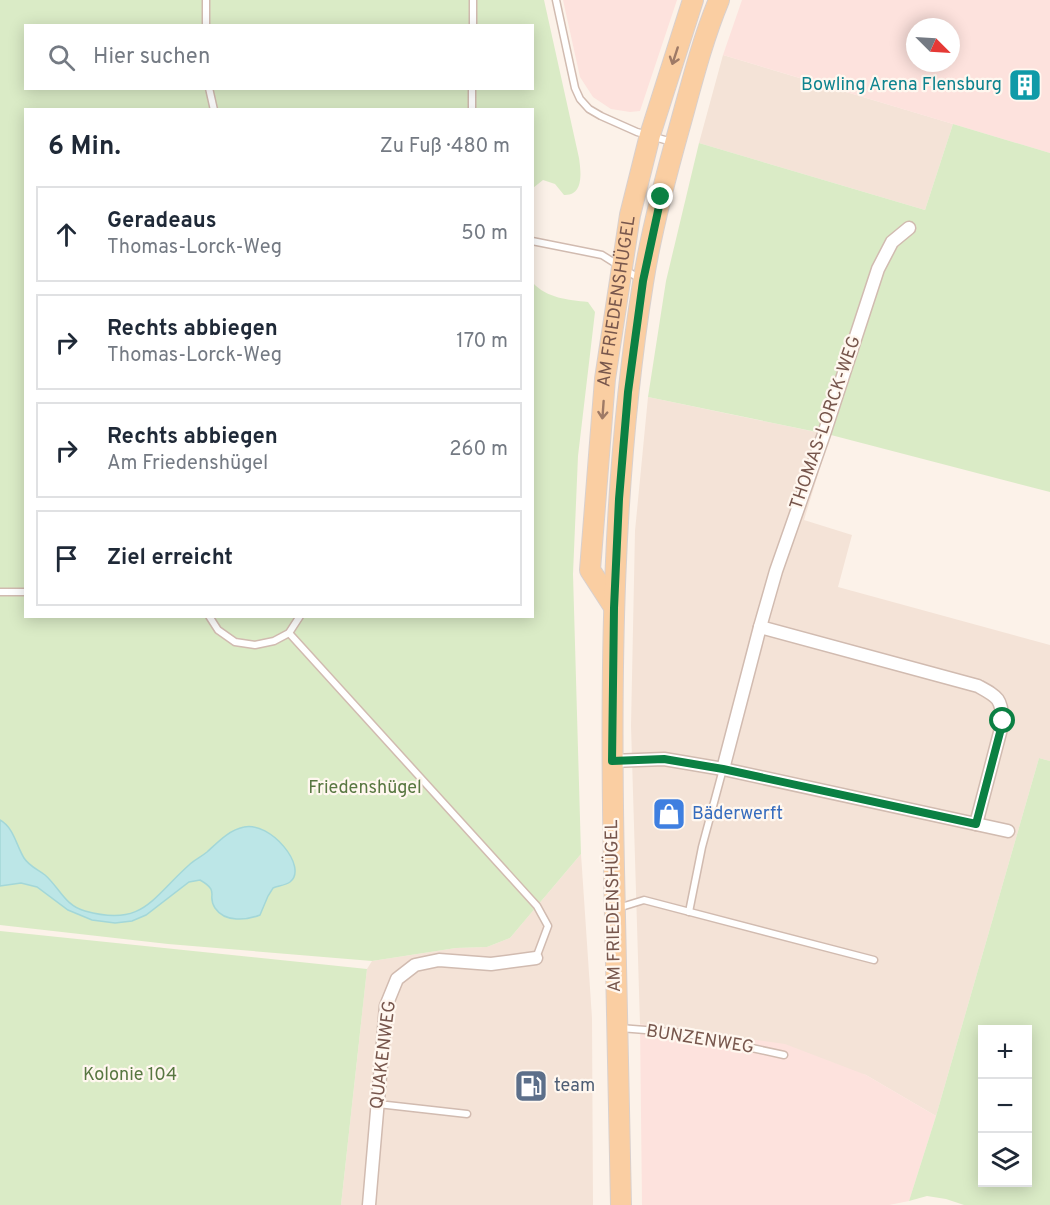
<!DOCTYPE html>
<html lang="de">
<meta charset="utf-8">
<style>
:root{--surface:#fff;--page:#f6f6f7;--text:#1f2937;--muted:#747a83;--line:#e0e1e3}
body{margin:0;font-family:Overpass,sans-serif;background:var(--page);color:var(--text)}
.controls{position:absolute;right:18px;bottom:18px;display:grid;overflow:hidden;border-radius:0px;box-shadow:0 3px 15px #0003}
.controls button{width:54px;height:54px;display:grid;place-items:center;padding:0;border:0;border-bottom:2px solid var(--line);background:var(--surface);color:var(--text);font:30px sans-serif}
.compass{position:absolute;left:906px;top:18px;width:54px;height:54px;border-radius:50%;background:var(--surface);box-shadow:0 3px 15px #0003;rotate:114deg}
.stop{position:absolute;width:18px;height:18px;margin:-14px;border:4px solid #0b8043;border-radius:50%;background:#fff}
.stop.end{background:#0b8043;border-color:#fff;box-shadow:0 2px 6px #0008}
.list{margin:0;padding:0;list-style:none}
h2{display:flex;justify-content:space-between;align-items:center;height:78px;margin:0;padding:0 24px;font-size:26px}
h2 small{font-size:20px;font-weight:400;color:var(--muted)}
.list li{display:grid;grid-template-columns:39px 1fr auto;gap:18px;align-items:center;box-sizing:border-box;height:96px;margin:0 12px 12px;padding:0 12px;border:2px solid var(--line);border-radius:0px}
.list b{display:block;font-size:22px;white-space:nowrap}
.list p{margin:0;font-size:20px;white-space:nowrap;color:var(--muted)}
.list em{font-size:20px;font-style:normal;color:var(--muted)}
.icon{flex:none;width:33px;height:33px;fill:none;stroke:currentColor;stroke-width:2;stroke-linecap:round;stroke-linejoin:round}
.map{position:relative;flex:none;width:1050px;height:1205px;overflow:hidden}
.search{position:absolute;background:var(--surface);box-shadow:0 3px 15px #0003;left:24px;top:24px;width:510px;height:66px;display:flex;align-items:center;gap:15px;box-sizing:border-box;padding:0 21px;border-radius:0px;color:var(--muted);font-size:22px}
.panel{position:absolute;background:var(--surface);box-shadow:0 3px 15px #0003;left:24px;top:108px;width:510px;height:510px;border-radius:0px}
.map>svg:first-child{display:block}
</style>
<div class="map">
<svg width="1050" height="1205" viewBox="0 0 1050 1205">
<rect width="100%" height="100%" fill="#fcf2e9"/>
<g fill="#f4e3d7">
<path d="M723,55l230,69 -28,86 -226,-67z"/>
<path d="M648,397l182,38 -26,85 48,15 -14,52 212,58v116l-11,-3 -103,358 -70,-41 -226,-51 -9,-298 4,-195z"/>
<path d="M581,854l11,164 1,187h-252l26,-236 5,-8 84,-13 31,-1 23,-9z"/>
</g>
<g fill="#fde2dd" fill-rule="evenodd">
<path d="M563,0h114l-37,111 -10,1 -19,-3 -18,-12 -13,-20z"/>
<path d="M742,0h308v153l-327,-98zM915,27h36v36h-36z"/>
<path d="M640,1024l145,20 81,31 70,41 -27,85 -20,4h-247z"/>
</g>
<g fill="#daebc6" fill-rule="evenodd">
<path d="M0,0h544l35,158c2,14 5,38 -15,37l-9,-11 -12,-4 -10,8 -1,-78h-506v506h506l1,-333c14,15 35,17 55,19l7,10 -17,144 -5,118 8,280 -71,84 -23,9 -31,1 -84,13 -204,-17 -168,-19zM26,26h506v62h-506z"/>
<path d="M953,124l97,29v339l-219,-57 -183,-38 18,-116 33,-138 226,67z"/>
<path d="M1039,758l11,3v444h-86l-18,-6 -19,-3 -18,5 27,-85zM982,1030h46v152h-46z"/>
<path d="M0,931l367,38 -26,236h-341z"/>
</g>
<path fill="#bce6e7" stroke="#a3d7d8" stroke-width="1.5" d="M0,820c14,8 16,25 24,38 5,8 13,11 21,17 14,12 20,31 40,36 58,16 66,-12 104,-46 5,-5 12,-8 18,-13 11,-10 22,-22 37,-25 26,-6 65,40 46,55 -4,3 -12,4 -17,6l-5,8 -8,19c-13,5 -35,8 -45,-7 -9,-13 6,-16 -15,-28l-11,2 -43,33 -14,6 -17,2 -23,-3 -24,-10 -31,-23 -16,-4 -21,3z"/>
<g fill="none" stroke-linecap="round" stroke-linejoin="round">
<g stroke="#d1bbb0" stroke-width="9">
<g id="lane">
<path d="M556,0l19,88 5,11 9,10 12,7 36,16 35,10"/>
<path d="M206,26v-26"/>
<path d="M473,26v-26"/>
<path d="M209,88l5,22"/>
<path d="M472,110v-22"/>
<path d="M532,241l70,14 38,24"/>
<path d="M0,592h26"/>
<path d="M209,616l9,14 17,12 20,3 19,-4 15,-8 11,-17"/>
<path d="M289,633l248,273 11,20 -12,32"/>
<path d="M618,908l26,-8 230,60"/>
<path d="M689,912l13,-65 21,-78"/>
<path d="M620,1028l63,5 101,22"/>
<path d="M378,1104l89,10"/>
</g>
</g>
<g stroke="#d1bbb0" stroke-width="15">
<g id="street">
<path d="M760,627l218,59c20,11 23,12 25,35l-27,103"/>
<path d="M612,761l52,-2 59,10 285,62"/>
<path d="M723,769l37,-142 16,-56 48,-137 54,-165 14,-27 17,-14"/>
<path d="M369,1205l17,-199 11,-27 18,-14 24,-5 52,4 45,-6"/>
</g>
</g>
<g stroke="#d9d0cd" stroke-width="22">
<g id="primary">
<path id="s1" d="M614,607l-24,-37 15,-191 25,-164 20,-80 43,-135"/>
<path d="M621,1205c-3,-112 -5,-224 -7,-336 -4,-196 -2,-392 29,-586 8,-52 22,-104 36,-154 12,-43 23,-88 40,-129"/>
</g>
</g>
<use href="#lane" stroke="#fff" stroke-width="6"/>
<use href="#street" stroke="#fff" stroke-width="12"/>
<use href="#primary" stroke="#facea2" stroke-width="20"/>
</g>
<defs><path id="oneway-shaft" d="M-6 0H5M1.5-3L5.5 0L1.5 3" fill="none" stroke-width="1.6" stroke-linecap="round" stroke-linejoin="round" transform="scale(1.5)"/></defs>
<g stroke="#9e7a66">
<use href="#oneway-shaft" transform="translate(675 56) rotate(108)"/>
<use href="#oneway-shaft" transform="translate(603 410) rotate(94)"/>
</g>
<g fill="none" stroke-linecap="round" stroke-linejoin="round">
<path stroke="#0b8043" stroke-width="8" d="M661,197l-18,84 -15,111 -9,107 -5,109 -2,153 52,-2 59,10 253,55 27,-103"/>
</g>
<defs>
<g id="building-square" transform="scale(1.725)"><rect x="-9" y="-9" width="18" height="18" rx="4" fill="#0f9aa8" stroke="#fff7ef"/><path d="M-4-6H4V6H1V3H-1V6H-4ZM-2.5-4.3h1.7v1.8h-1.7ZM.8-4.3h1.7v1.8H.8ZM-2.5-1h1.7V.8h-1.7ZM.8-1h1.7V.8H.8Z" fill="#fff"/></g>
<g id="shop-square" transform="scale(1.725)"><rect x="-9" y="-9" width="18" height="18" rx="4" fill="#3f7fe0" stroke="#fff7ef"/><path d="M-5-2.5h2.3a2.7 3.5 0 0 1 5.4 0H5L5.5 6h-11ZM-1.5-2.5h3a1.5 2.3 0 0 0-3 0Z" fill="#fff"/></g>
<g id="fuel-square" transform="scale(1.725)"><rect x="-9" y="-9" width="18" height="18" rx="4" fill="#5c6f8a" stroke="#fff7ef"/><path d="M-5.5-6h7V0h2V4h1.3V-2.5L3-4.5l.8-.8L6-3V5H2.5V1h-1V6h-7ZM-4.2-4.7v3.2H.2V-4.7Z" fill="#fff"/></g>
</defs>
<g fill-rule="evenodd">
<use href="#building-square" x="1025" y="85"/>
<use href="#shop-square" x="669" y="814"/>
<use href="#fuel-square" x="531" y="1086"/>
</g>
<g text-anchor="middle" dominant-baseline="central" stroke-width="4.5" stroke-linejoin="round" paint-order="stroke">
<g font-size="18" fill="#0d838f" stroke="#fff7ef" text-anchor="end">
<text x="1002" y="85">Bowling Arena Flensburg</text>
</g>
<g font-size="18" fill="#77564c" stroke="#fff7ef">
<text stroke="none"><textPath href="#s1" startOffset="314">AM FRIEDENSHÜGEL</textPath></text>
<text transform="translate(826 423) rotate(-71)">THOMAS-LORCK-WEG</text>
<text transform="translate(614 906) rotate(-91)">AM FRIEDENSHÜGEL</text>
<text transform="translate(700 1040) rotate(9)">BUNZENWEG</text>
<text transform="translate(384 1055) rotate(-83)">QUAKENWEG</text>
</g>
<g font-size="18" fill="#587741" stroke="#fff7ef">
<text x="365" y="788">Friedenshügel</text>
<text x="130" y="1075">Kolonie 104</text>
</g>
<g font-size="18" fill="#366cbe" stroke="#fff7ef" text-anchor="start">
<text x="692" y="814">Bäderwerft</text>
</g>
<g font-size="18" fill="#4e5e75" stroke="#fff7ef" text-anchor="start">
<text x="554" y="1086">team</text>
</g>
</g>
</svg>
<div class="controls">
<button>+</button>
<button>−</button>
<button><svg class="icon" aria-label="layers" viewBox="0 0 24 24"><path d="M12 4l9 5-9 5-9-5zM3 14l9 5 9-5"/></svg></button>
</div>
<svg class="compass" viewBox="-18 -18 36 36"><path d="M0-13l5 13h-10z" fill="#e53935"/><path d="M0 13l5-13h-10z" fill="#747a83"/></svg>
<div class="stop" style="left:1003px;top:721px"></div>
<div class="stop end" style="left:661px;top:197px"></div>
<div class="search"><svg class="icon" aria-label="search" viewBox="0 0 24 24"><circle cx="10" cy="10" r="6"/><path d="M15 15l6 6"/></svg>Hier suchen</div>
<section class="panel">
<h2>6 Min.<small>Zu Fuß · 480 m</small></h2>
<ul class="list">
<li><svg class="icon" aria-label="ahead" viewBox="0 0 24 24"><path d="M12 20V5M6 11l6-6 6 6"/></svg><div><b>Geradeaus</b><p>Thomas-Lorck-Weg</p></div><em>50 m</em></li>
<li><svg class="icon" aria-label="right" viewBox="0 0 24 24"><path d="M7 20v-9h11M14 6l5 5-5 5"/></svg><div><b>Rechts abbiegen</b><p>Thomas-Lorck-Weg</p></div><em>170 m</em></li>
<li><svg class="icon" aria-label="right" viewBox="0 0 24 24"><path d="M7 20v-9h11M14 6l5 5-5 5"/></svg><div><b>Rechts abbiegen</b><p>Am Friedenshügel</p></div><em>260 m</em></li>
<li><svg class="icon" aria-label="arrive" viewBox="0 0 24 24"><path d="M6 21V4h12l-3 4 3 4H6"/></svg><div><b>Ziel erreicht</b></div></li>
</ul>
</section>
</div>
